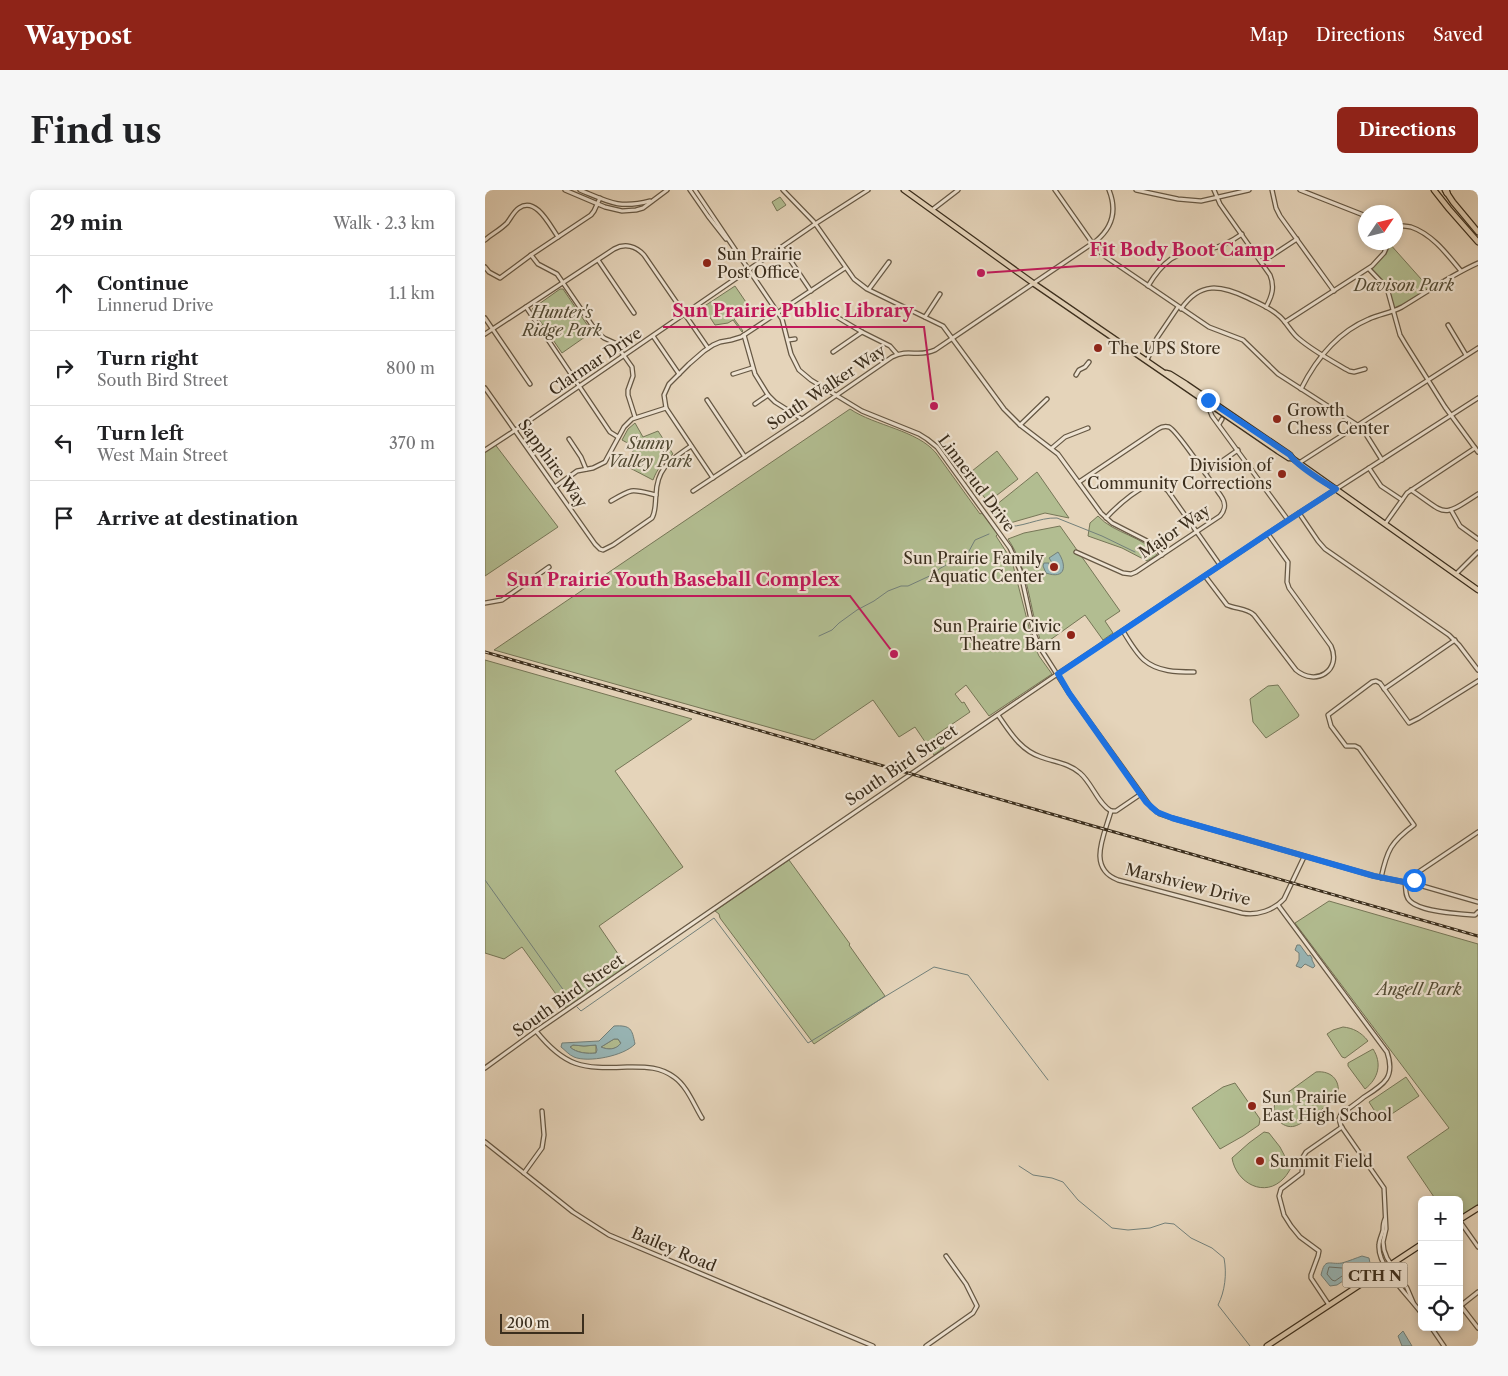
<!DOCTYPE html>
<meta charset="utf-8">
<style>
:root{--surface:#fff;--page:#f6f6f6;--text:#202124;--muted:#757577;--line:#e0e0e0;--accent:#8f2418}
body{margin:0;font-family:"Libre Caslon Text",serif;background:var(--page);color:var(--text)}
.controls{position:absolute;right:15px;bottom:15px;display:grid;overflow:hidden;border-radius:8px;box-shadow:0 2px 8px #0003}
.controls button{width:45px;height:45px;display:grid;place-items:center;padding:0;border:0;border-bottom:1px solid var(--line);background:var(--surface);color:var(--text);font:25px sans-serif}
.compass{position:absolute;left:873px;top:15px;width:45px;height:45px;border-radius:50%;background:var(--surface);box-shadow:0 2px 8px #0003;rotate:55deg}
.scale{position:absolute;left:15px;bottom:12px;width:84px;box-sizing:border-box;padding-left:5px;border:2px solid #3b2e1d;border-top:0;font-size:14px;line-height:18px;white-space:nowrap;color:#3b2e1d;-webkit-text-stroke:4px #eee3d2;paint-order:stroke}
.stop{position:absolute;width:15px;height:15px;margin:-11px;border:4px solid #1a73e8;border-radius:50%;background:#fff}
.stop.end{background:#1a73e8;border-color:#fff;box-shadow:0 1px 5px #0008}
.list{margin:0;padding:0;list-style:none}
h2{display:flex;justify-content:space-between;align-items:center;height:65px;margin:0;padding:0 20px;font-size:21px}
h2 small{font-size:16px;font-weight:400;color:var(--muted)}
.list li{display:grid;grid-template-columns:32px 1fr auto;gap:15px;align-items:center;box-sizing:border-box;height:75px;padding:0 20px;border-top:1px solid var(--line)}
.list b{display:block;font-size:19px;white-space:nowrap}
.list p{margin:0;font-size:16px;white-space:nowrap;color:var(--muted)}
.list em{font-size:16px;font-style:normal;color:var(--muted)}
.icon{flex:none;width:28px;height:28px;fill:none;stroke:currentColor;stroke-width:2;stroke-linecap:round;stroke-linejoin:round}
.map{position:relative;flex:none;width:993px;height:1156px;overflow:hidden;border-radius:8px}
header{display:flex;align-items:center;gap:30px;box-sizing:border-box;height:70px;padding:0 25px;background:var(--accent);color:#fff}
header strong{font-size:24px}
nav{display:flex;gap:28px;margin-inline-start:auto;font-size:18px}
.intro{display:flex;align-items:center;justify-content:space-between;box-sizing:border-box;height:120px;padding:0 30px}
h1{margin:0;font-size:35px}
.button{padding:12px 22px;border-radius:8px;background:var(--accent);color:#fff;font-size:18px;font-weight:700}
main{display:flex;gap:30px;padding:0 30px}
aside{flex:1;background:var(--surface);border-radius:8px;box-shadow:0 2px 8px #0003}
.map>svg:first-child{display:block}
</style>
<header>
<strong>Waypost</strong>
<nav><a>Map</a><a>Directions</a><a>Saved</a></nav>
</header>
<div class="intro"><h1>Find us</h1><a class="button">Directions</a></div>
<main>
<aside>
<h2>29 min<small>Walk · 2.3 km</small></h2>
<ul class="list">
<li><svg class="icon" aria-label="ahead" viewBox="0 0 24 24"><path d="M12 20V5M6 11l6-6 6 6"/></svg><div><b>Continue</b><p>Linnerud Drive</p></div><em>1.1 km</em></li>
<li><svg class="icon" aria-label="right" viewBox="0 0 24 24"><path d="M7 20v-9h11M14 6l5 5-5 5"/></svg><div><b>Turn right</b><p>South Bird Street</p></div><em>800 m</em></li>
<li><svg class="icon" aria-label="left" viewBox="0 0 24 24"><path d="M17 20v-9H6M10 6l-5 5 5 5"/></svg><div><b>Turn left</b><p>West Main Street</p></div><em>370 m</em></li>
<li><svg class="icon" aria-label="arrive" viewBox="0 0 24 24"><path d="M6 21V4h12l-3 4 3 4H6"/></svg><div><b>Arrive at destination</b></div></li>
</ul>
</aside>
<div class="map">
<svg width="993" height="1156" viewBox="0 0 993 1156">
<rect width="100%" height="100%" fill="#e5d4ba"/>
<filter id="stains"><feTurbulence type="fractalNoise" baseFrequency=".004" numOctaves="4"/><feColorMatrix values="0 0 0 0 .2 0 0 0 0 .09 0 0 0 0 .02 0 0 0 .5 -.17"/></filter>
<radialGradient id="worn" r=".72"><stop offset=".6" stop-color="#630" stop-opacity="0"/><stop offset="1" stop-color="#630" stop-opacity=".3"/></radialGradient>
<g fill="#b2bd91" stroke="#767657">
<path d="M295,7l6,8 -9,6 -5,-9z"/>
<path d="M904,53l41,46 -36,22 -4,-18 -21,-24 11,-11z"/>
<path d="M250,96l15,22 -16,11 9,12 -1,1 -9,-12 -5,3 -13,2 -12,-18z"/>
<path d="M75,99h3l29,43 -30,21 -30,-44z"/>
<path d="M365,219c25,17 67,21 86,44l44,61 2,-1 16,21 -2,2 11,17 6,12 20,78 6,13 13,18 -63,42 -23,-31 -11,9 7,9 2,-1 6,10 -34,23 8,13 -10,7 -19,-28 -16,10 -26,-37 -59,40 -320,-90z"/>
<path d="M150,233l8,14 15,-6 15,23c-9,6 -16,15 -20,26l-27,-14 9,-19 -13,-7 6,-11z"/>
<path d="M9,253l64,84 -73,49v-126z"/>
<path d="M512,261l21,28 -30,23 -21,-27z"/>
<path d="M552,282l32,46 -24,-5 -42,12 -12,-16z"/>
<path d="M613,326c16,18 46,20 59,39l-10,6 -25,-13 -34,-12 2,-13z"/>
<path d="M575,336l60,85 -15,10 8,12 -10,7 -18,-25 -42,30 -2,-3c-12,-34 -12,-72 -33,-103l16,-6z"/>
<path d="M0,470l207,59 -77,52 68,96 -84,59 28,41 -61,41 -44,-61 -18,12 -19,-6z"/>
<path d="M793,495l21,30 -1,2 -32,21 -13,-16 -3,-23 18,-13z"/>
<path d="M304,670l61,84 -1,1 36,51 -71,48 -94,-126 -1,-4 -4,-3z"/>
<path d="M844,711l149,43v261l-19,12v-17h-23l-29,-43 42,-29 -154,-205z"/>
<path d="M858,837c10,1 18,5 25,14l-23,17 -3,-1 -15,-23 6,-4z"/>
<path d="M129,849h4l3,5c-6,6 -13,6 -20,3z"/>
<path d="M88,855l11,1 12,-1v8c-8,1 -20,0 -26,-6z"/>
<path d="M888,859c9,14 6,29 -8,40l-17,-23v-3z"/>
<path d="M831,882c16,-2 26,10 21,25 -6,6 -34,27 -42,29 -6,2 -13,-1 -17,-6 -5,-6 -5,-12 -2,-19z"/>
<path d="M921,887l13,19 -38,25 -12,-19z"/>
<path d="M750,893l25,36 -1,6 -16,11 -23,13 -28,-41 31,-21z"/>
<path d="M779,942l5,1 11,14 11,21c-2,3 -4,7 -7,10 -19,21 -48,5 -52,-20l17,-15z"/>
</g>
<g fill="#98b7b8" stroke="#73807a" fill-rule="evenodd">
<path d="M573,362c9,13 8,28 -12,21l-3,-7 1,-3h5v4l4,-3 -4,-6z"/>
<path d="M812,755h3l8,11 2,-1 2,3v2l3,6 -2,2 -8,-4 -4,4 -5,-2 3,-6v-7l-4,-3z"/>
<path d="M129,836c17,-1 18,3 21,18 -11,12 -47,19 -61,13 -5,-2 -9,-7 -13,-10l1,-4 37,-2zM129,849h4l3,4c-5,7 -13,7 -20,4zM88,855l11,1 12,-1 1,5 -1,3c-8,1 -20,0 -26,-6z"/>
<path d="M877,1066l7,2 1,5 -33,22 -7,1 -9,-11c4,-18 8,-10 21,-12 7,-2 14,-5 20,-7z"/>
<path d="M918,1141l9,15h-10l-4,-10z"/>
</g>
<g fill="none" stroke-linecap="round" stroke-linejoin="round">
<path stroke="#6a726a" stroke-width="1" d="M866,1075l2,2 -1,2 -17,12 -3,-1 -5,-6 2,-7 13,1z"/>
<g stroke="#73807a" stroke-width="1">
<path d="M519,336c16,3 35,-9 53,-8l45,18 33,16"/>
<path d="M334,446l13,-6 7,-7 18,-13 17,-9 14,-10 13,-5h7l28,-13 3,-4 7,-4 15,-5 7,-7 7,-13 14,-6"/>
<path d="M0,690l87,122"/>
<path d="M92,817l4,4 133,-93 94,125 126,-76 34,8 80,105"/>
<path d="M534,976l14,9 19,3 11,4 15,18 34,28 16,2 22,-2 15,-5 9,1 17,14 21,10 12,10c3,16 1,33 -6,47l32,41"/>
</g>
<g stroke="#665844" stroke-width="5.5">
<g id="minor">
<path d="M80,0l40,17 17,4 14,-1 7,-2 24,-18"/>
<path d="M95,0c29,12 39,19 70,11"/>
<path d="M205,0l18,26 18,23"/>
<path d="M210,0l87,129 9,35 8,16 12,10 51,31 57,23 8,5 10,8 73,101 10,22 14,63 5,13 30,47 82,114 9,7 12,4 202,58 45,9 59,17"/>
<path d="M298,0l31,32 40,57 13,10 76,37 61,83 16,16 38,29 43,59 11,10 41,21 9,11"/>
<path d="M570,0l38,54 10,11 106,72 34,13 35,34 84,54 20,32"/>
<path d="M651,0l42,9 23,2 48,-11"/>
<path d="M729,0l6,14 50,71c5,12 2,21 -4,32"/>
<path d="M787,0l4,18 4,8 54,75"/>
<path d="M815,0l66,26"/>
<path d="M447,20l26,-20"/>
<path d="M911,35c5,1 10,1 15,2 21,7 36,27 50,44"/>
<path d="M0,50c7,-6 15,-10 22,-17 4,-5 7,-12 12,-15 17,-12 31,18 39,29"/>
<path d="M297,58l29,43"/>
<path d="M46,65l7,9 19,10 39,57 8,7 11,5 17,24 1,9 -5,14v5l7,22"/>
<path d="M113,70l36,53"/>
<path d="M777,72l35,-23"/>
<path d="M0,77l4,5 11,6 31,-23 60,-40 3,-4 6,-13"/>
<path d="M884,79l18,19 13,47 6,10 39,62 33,45"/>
<path d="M663,96c6,-10 13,-20 23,-27 12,-8 25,-7 38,-10 13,-2 23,-8 33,-15"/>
<path d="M384,99l20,-27"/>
<path d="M41,117l84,125 8,5"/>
<path d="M696,119c19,-28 40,-24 67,-11 10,5 21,9 30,17 8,6 12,16 20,23 15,13 34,23 51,33l5,1 11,-3"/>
<path d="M352,127l25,15 28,14 7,8"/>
<path d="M440,127l15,-23"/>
<path d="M0,128l45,66"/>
<path d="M800,132l87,-56 12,-13 5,-11"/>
<path d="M963,135l18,30"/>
<path d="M0,144l129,-85c11,-6 22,-3 30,6l64,93"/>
<path d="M259,145l11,39 13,21 7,7 27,17"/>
<path d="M168,146l26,38"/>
<path d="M303,150l7,-1"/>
<path d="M348,162l29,-20"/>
<path d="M662,170l10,-22 21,-31"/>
<path d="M248,184l19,-6"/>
<path d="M591,185l3,-5 6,-3 4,-5"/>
<path d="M0,198l110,156 5,5 3,1 10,-5 39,-27c4,-7 3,-15 4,-23 1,-28 15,-35 35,-49"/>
<path d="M816,199c15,-30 37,-57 68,-70 11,-5 22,-6 33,-12 25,-15 49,-32 76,-44"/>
<path d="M222,210l38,57"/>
<path d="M270,214l13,-9"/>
<path d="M726,216l-1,5 2,5 76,104"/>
<path d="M734,234l3,-5"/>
<path d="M535,235l27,-26"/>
<path d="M84,249l12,18 5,12"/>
<path d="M567,258l13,-11 23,-9"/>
<path d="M0,260l29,-19 301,-207 53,-34"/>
<path d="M814,273l179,-115"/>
<path d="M884,278l12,18 21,14"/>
<path d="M720,283l33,-23"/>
<path d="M228,288l-47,-70 -2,-13 5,-11 20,-20 15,-13 9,-6 7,-3 11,-2 10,-3 104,-69"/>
<path d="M70,297l22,-16 16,-3 12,-6 19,-35 8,-8 34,-11"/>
<path d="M926,300c36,24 29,29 67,4"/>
<path d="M208,301l109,-72 90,-62c17,-9 26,1 43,-7l161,-109c17,-14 21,-31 13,-51"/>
<path d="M126,311c22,-13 20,-12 45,-6"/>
<path d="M966,320l9,16 18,13"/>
<path d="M814,323l19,28 7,8 124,86 10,10 19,25"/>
<path d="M621,328c10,-11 38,-37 53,-35l9,8 52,74"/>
<path d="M900,334l22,-31 68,-45"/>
<path d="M591,362l47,21 8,1 5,-2 84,-56c6,-7 6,-13 1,-20 -8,-11 -43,-65 -52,-69 -4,-1 -8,0 -11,2l-79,53"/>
<path d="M971,384l22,-22"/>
<path d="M720,386l22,29c9,4 20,3 27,10l42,55c20,17 46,0 35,-24l-42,-58 -2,-6 1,-20 -20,-28"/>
<path d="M0,413l17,-3 47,-33"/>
<path d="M638,441c6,10 13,22 21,29 14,12 33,12 50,12"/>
<path d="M899,499l71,-49"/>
<path d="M513,525c12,17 22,35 43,42 13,5 28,6 39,16 12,10 18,31 31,38"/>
<path d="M626,621c-6,23 -25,57 7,69l124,33c15,3 32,-3 42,-14l20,-42"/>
<path d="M626,621h5l25,-17"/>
<path d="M896,688c6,-28 10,-36 33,-53l-55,-77 -4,-2h-9l-15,-20 -3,-11 44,-33 4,-1 4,2 29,40 10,-5 59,-37"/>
<path d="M920,693c1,6 0,14 5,18 11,11 49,13 65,14l3,-3"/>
<path d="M929,693l1,-6 2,-4 61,-41"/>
<path d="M793,715l109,147c9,26 -4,33 -23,45 -7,6 -15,11 -23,17l-2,5 2,7 43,62 2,41 -3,13 1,8 3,8 20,30 6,14"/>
<path d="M51,841c29,36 46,38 91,36 17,0 32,-1 47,10 13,9 20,28 28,41"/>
<path d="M0,878l51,-37 246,-169 271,-185 235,-157 190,-122"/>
<path d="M0,952l88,70 36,23 264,111"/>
<path d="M39,983l18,-25 2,-13 -2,-24"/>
<path d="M900,1029c-2,4 -2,7 -2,11 -1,5 -4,10 -4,15 -2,22 31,52 43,69"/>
<path d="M974,1030l19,27"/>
<path d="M844,1115l-18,-27v-3l7,-19 1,-5 -19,-14 -9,-11 -7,-11 -5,-19 2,-7 21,-16 1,-16 3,-5 36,-25"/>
<path d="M976,1116l17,22"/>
<path d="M974,1117l19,-15"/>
<path d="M946,1137l13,19"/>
<path d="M441,1156l47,-33 4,-7 -11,-22 -20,-28"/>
</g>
</g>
<g stroke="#3b2e1d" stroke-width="7">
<g id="major">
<path d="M419,0l129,93 245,168 11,7h3"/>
<path d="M949,0l15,19 29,33"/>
<path d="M960,0l8,12 25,30"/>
<path d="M681,183l4,1 16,10 104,71 2,3 186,132"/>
<path d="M974,1030l19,-12"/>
<path d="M782,1156l155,-102"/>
</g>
</g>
<g stroke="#3b2e1d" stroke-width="8">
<path id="highway" d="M961,0l1,3"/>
</g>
<use href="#minor" stroke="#eee3d2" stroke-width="3"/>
<use href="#major" stroke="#e5d4ba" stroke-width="4.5"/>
<use href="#highway" stroke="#e5d4ba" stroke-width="5.5"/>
<g stroke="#3b2e1d" stroke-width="3">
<path id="rail" d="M0,462l993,284"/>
</g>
<use href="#rail" stroke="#eee3d2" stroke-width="1" stroke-dasharray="4" stroke-linecap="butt"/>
</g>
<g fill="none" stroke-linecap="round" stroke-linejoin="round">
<path stroke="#1a73e8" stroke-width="6" d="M723,210l82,55c5,9 36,29 46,34l-69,45 -209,140 11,19 77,109 11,10 15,6 202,58 40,8v-4"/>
</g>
<g fill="#8f2418" stroke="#eee3d2" stroke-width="2">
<circle cx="222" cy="73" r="5"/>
<circle cx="613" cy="158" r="5"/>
<circle cx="792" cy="229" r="5"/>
<circle cx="797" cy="284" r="5"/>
<circle cx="569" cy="377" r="5"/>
<circle cx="586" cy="445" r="5"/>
<circle cx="767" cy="916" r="5"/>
<circle cx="775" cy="971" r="5"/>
</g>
<g text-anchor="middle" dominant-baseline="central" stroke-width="4.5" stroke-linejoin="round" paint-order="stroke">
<rect fill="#eee3d2" stroke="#716453" stroke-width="1" x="857.5" y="1072.5" width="65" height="25" rx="4"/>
<g font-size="15" font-weight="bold" fill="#3b2e1d">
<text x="890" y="1085">CTH N</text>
</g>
<g font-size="16" fill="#3b2e1d" stroke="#eee3d2" text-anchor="start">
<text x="232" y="64">Sun Prairie<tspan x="232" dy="18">Post Office</tspan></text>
<text x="623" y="158">The UPS Store</text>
<text x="802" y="220">Growth<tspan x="802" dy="18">Chess Center</tspan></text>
<text x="787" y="275" text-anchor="end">Division of<tspan x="787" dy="18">Community Corrections</tspan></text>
<text x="559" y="368" text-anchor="end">Sun Prairie Family<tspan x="559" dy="18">Aquatic Center</tspan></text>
<text x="576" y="436" text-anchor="end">Sun Prairie Civic<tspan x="576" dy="18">Theatre Barn</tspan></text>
<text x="777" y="907">Sun Prairie<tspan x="777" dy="18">East High School</tspan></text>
<text x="785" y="971">Summit Field</text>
</g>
<g font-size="16" font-style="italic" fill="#534b34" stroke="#eee3d2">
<text x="919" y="95">Davison Park</text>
<text x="77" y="122">Hunter's<tspan x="77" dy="18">Ridge Park</tspan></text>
<text x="165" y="253">Sunny<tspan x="165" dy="18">Valley Park</tspan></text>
<text x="934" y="799">Angell Park</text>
</g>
<g font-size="16" fill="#3b2e1d" stroke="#eee3d2">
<text transform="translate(110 171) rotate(-34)">Clarmar Drive</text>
<text transform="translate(341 197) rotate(-34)">South Walker Way</text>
<text transform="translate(68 273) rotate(54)">Sapphire Way</text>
<text transform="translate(492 293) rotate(53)">Linnerud Drive</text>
<text transform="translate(689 341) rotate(-34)">Major Way</text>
<text transform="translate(416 575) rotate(-34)">South Bird Street</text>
<text transform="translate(703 694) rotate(14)">Marshview Drive</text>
<text transform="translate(83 805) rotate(-35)">South Bird Street</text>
<text transform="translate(189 1059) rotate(23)">Bailey Road</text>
</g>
</g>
<path fill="none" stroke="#c2185b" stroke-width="2" d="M496 83L595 76H800M449 216L439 137H178M409 464L365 406H11"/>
<g fill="#c2185b" stroke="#eee3d2" stroke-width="2">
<circle cx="496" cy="83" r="5"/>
<circle cx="449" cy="216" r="5"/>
<circle cx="409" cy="464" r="5"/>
</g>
<g font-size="18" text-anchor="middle" font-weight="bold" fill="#c2185b" stroke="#eee3d2" stroke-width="4.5" stroke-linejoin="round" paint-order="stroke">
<text x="697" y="66">Fit Body Boot Camp</text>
<text x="308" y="127">Sun Prairie Public Library</text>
<text x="188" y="396">Sun Prairie Youth Baseball Complex</text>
</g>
<rect width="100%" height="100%" filter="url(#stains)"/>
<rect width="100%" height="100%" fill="url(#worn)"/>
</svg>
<div class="controls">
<button>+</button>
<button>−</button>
<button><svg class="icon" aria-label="locate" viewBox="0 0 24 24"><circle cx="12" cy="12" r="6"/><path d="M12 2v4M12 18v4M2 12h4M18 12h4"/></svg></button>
</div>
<svg class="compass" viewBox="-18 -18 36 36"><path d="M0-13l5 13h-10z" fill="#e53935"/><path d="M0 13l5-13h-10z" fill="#757577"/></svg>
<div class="scale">200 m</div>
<div class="stop" style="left:929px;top:690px"></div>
<div class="stop end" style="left:723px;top:210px"></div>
</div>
</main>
